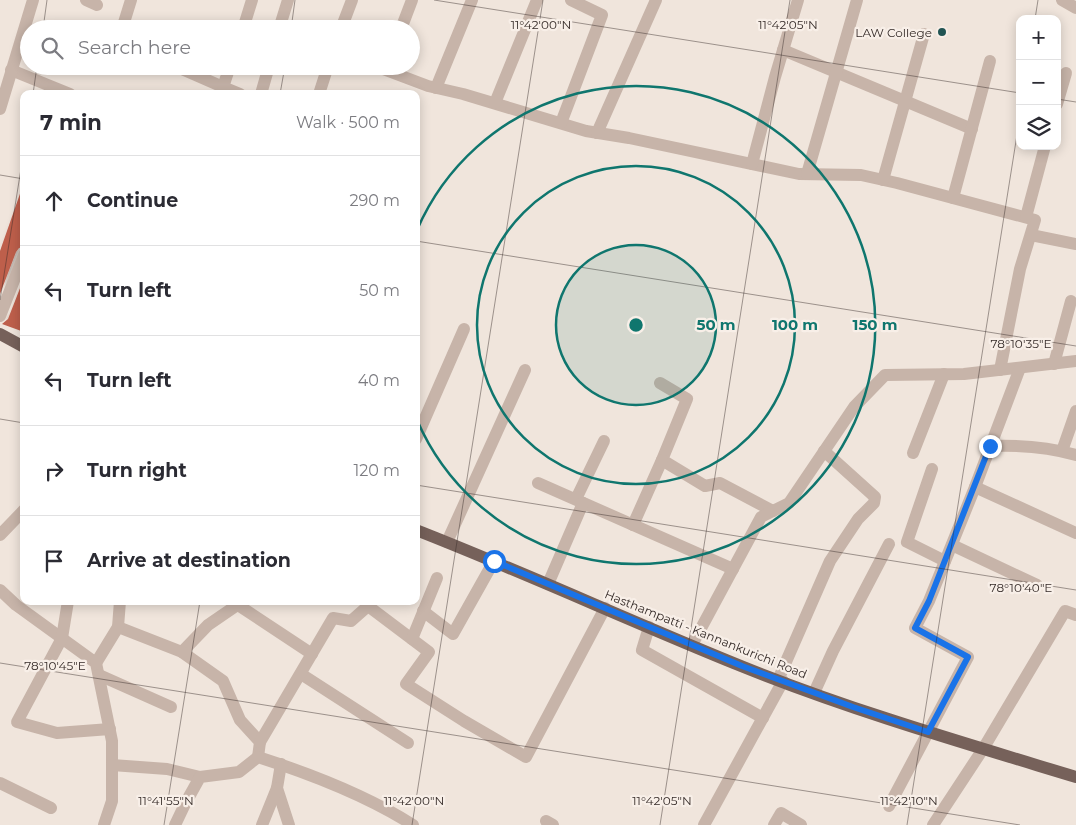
<!DOCTYPE html>
<meta charset="utf-8">
<style>
:root{--surface:#fff;--page:#f2f2f3;--text:#2b2b33;--muted:#7c7c81;--line:#e1e1e2}
body{margin:0;font-family:Montserrat,sans-serif;background:var(--page);color:var(--text)}
.controls{position:absolute;right:15px;top:15px;display:grid;overflow:hidden;border-radius:10px;box-shadow:0 2px 12px #0003}
.controls button{width:45px;height:45px;display:grid;place-items:center;padding:0;border:0;border-bottom:1px solid var(--line);background:var(--surface);color:var(--text);font:25px sans-serif}
.stop{position:absolute;width:15px;height:15px;margin:-11px;border:4px solid #1a73e8;border-radius:50%;background:#fff}
.stop.end{background:#1a73e8;border-color:#fff;box-shadow:0 1px 5px #0008}
.list{margin:0;padding:0;list-style:none}
h2{display:flex;justify-content:space-between;align-items:center;height:65px;margin:0;padding:0 20px;font-size:21px}
h2 small{font-size:16px;font-weight:400;color:var(--muted)}
.list li{display:grid;grid-template-columns:32px 1fr auto;gap:15px;align-items:center;box-sizing:border-box;height:90px;padding:0 20px;border-top:1px solid var(--line)}
.list b{display:block;font-size:19px;white-space:nowrap}
.list em{font-size:16px;font-style:normal;color:var(--muted)}
.icon{flex:none;width:28px;height:28px;fill:none;stroke:currentColor;stroke-width:2;stroke-linecap:round;stroke-linejoin:round}
.map{position:relative;flex:none;width:1076px;height:825px;overflow:hidden}
.search{position:absolute;background:var(--surface);box-shadow:0 2px 12px #0003;left:20px;top:20px;width:400px;height:55px;display:flex;align-items:center;gap:12px;box-sizing:border-box;padding:0 18px;border-radius:28px;color:var(--muted);font-size:19px}
.panel{position:absolute;background:var(--surface);box-shadow:0 2px 12px #0003;left:20px;top:90px;width:400px;height:515px;border-radius:10px}
.map>svg:first-child{display:block}
</style>
<div class="map">
<svg width="1076" height="825" viewBox="0 0 1076 825">
<defs>
<filter id="shadow"><feDropShadow dx="4.5" dy="-4.5" stdDeviation="2.5" flood-color="#0004"/></filter>
</defs>
<rect width="100%" height="100%" fill="#f0e5dc"/>
<g fill="#be5e4c" filter="url(#shadow)">
<path d="M22,188l2,1v58l-5,1 -3,4 -16,42v-43z"/>
<path d="M24,278v54l-22,-8 6,-5z"/>
</g>
<g fill="none" stroke-linecap="round" stroke-linejoin="round">
<g stroke="#c7b4a9" stroke-width="12">
<path d="M86,0l11,5"/>
<path d="M1062,0l14,8"/>
<path d="M122,29l9,-29"/>
<path d="M243,29l9,-29"/>
<path d="M279,29l9,-29"/>
<path d="M341,29l11,-29"/>
<path d="M401,29l11,-29"/>
<path d="M783,50l189,79"/>
<path d="M175,66l48,21 -3,7"/>
<path d="M230,66l-7,21 17,7"/>
<path d="M375,66l53,20 35,8 123,37 43,7 170,36 62,1 36,8 138,37 -15,49 -20,101"/>
<path d="M11,70l59,24"/>
<path d="M436,88l36,-88"/>
<path d="M261,94l8,-28"/>
<path d="M319,94l9,-28"/>
<path d="M495,103l42,-103"/>
<path d="M1057,104l9,-31"/>
<path d="M0,109l33,-109"/>
<path d="M561,123l41,-108 -31,-15"/>
<path d="M597,133l59,-133"/>
<path d="M752,164l23,-87 23,-77"/>
<path d="M807,174l50,-174"/>
<path d="M883,180l41,-146"/>
<path d="M953,198l37,-137"/>
<path d="M1026,217l19,-71"/>
<path d="M1031,235l45,9"/>
<path d="M0,316l24,-61"/>
<path d="M1054,364l17,-63"/>
<path d="M660,383l27,16 -25,61 43,26 15,-3 53,28"/>
<path d="M416,439l48,-110"/>
<path d="M991,446c29,-1 57,1 85,9"/>
<path d="M1062,451l14,-40"/>
<path d="M913,453l31,-79"/>
<path d="M932,469l-25,73 38,19"/>
<path d="M538,483l195,86"/>
<path d="M975,487l101,46"/>
<path d="M576,499l28,-58"/>
<path d="M633,525l29,-65"/>
<path d="M0,535l24,-25"/>
<path d="M447,542l78,-172"/>
<path d="M952,545l85,40"/>
<path d="M548,584l35,-81"/>
<path d="M0,590l16,15 80,58 16,78v60l-8,24"/>
<path d="M68,601l-6,37 -45,84 40,11 53,-4"/>
<path d="M243,601l-35,24 -26,27 41,29 17,39 20,22 -2,15"/>
<path d="M238,605l74,49"/>
<path d="M368,606l61,46 -23,32 58,37 62,36 79,-149"/>
<path d="M423,611l30,23 41,-73"/>
<path d="M118,627l64,25"/>
<path d="M649,627l-7,23 121,68"/>
<path d="M412,639l25,-61"/>
<path d="M692,645l69,-128 28,-14 65,-96 31,-32 79,-1 112,-13"/>
<path d="M96,663l22,-36 2,-26"/>
<path d="M301,674l107,69"/>
<path d="M99,675l72,32"/>
<path d="M778,680l52,-119 28,-42 16,-16 1,-6 -51,-46"/>
<path d="M814,693l19,-42 56,-107"/>
<path d="M260,742l73,-124 18,3 17,-15 2,-5"/>
<path d="M281,764l-4,24 12,37"/>
<path d="M112,765l55,4 33,8"/>
<path d="M0,783l51,25"/>
<path d="M889,806l79,-149 -53,-29 14,-27 46,-114 45,-119"/>
<path d="M546,821l7,4"/>
<path d="M175,825l10,-21 15,-27 39,-5 19,-15c53,17 108,38 155,68"/>
<path d="M262,825l15,-37"/>
<path d="M704,825l79,-144"/>
<path d="M774,825l7,-12 20,12"/>
<path d="M933,825l50,-76 82,-138 11,4"/>
</g>
<g stroke="#76615a" stroke-width="12">
<path d="M0,334l24,13"/>
<path d="M416,530c110,43 216,92 325,136 109,44 223,77 335,111"/>
</g>
</g>
<g fill="none" stroke-linecap="round" stroke-linejoin="round">
<path stroke="#1a73e8" stroke-width="6" d="M494,561l248,105 111,41 75,25 40,-75 -53,-29 14,-27 61,-155"/>
</g>
<path fill="none" stroke="#352b28" stroke-width="1" stroke-opacity="0.45" d="M434,0l586,93M1035,19l3,-19M43,29l4,-29M291,29l4,-29M33,94l4,-28M280,94l5,-28M1057,99l19,3M0,175l24,4M416,241l660,105M0,300l24,-150M0,419l24,4M416,485l660,105M0,663l1020,162M164,825l36,-224M412,825l131,-825M660,825l130,-825M907,825l113,-709"/>
<circle cx="636" cy="325" r="80" fill="#0f766e" fill-opacity=".12"/>
<g fill="none" stroke="#0f766e" stroke-width="2.5">
<circle cx="636" cy="325" r="80"/>
<circle cx="636" cy="325" r="159"/>
<path d="M417 230A239 239 0 1 1 417 420"/>
</g>
<circle fill="#215453" stroke="#f8efe8" stroke-width="2" cx="942" cy="32" r="5"/>
<g text-anchor="middle" dominant-baseline="central" stroke-width="4.5" stroke-linejoin="round" paint-order="stroke">
<g font-size="12" fill="#352b28" stroke="#f8efe8" text-anchor="end">
<text x="932" y="32">LAW College</text>
</g>
<g font-size="12" fill="#352b28" stroke="#f8efe8">
<text transform="translate(706 634) rotate(22)">Hasthampatti - Kannankurichi Road</text>
</g>
</g>
<g font-size="12" text-anchor="middle" fill="#352b28" stroke="#f8efe8" stroke-width="4.5" stroke-linejoin="round" paint-order="stroke">
<text x="541" y="29">11°42'00"N</text>
<text x="788" y="29">11°42'05"N</text>
<text x="1021" y="348">78°10'35"E</text>
<text x="1021" y="592">78°10'40"E</text>
<text x="55" y="670">78°10'45"E</text>
<text x="166" y="805">11°41'55"N</text>
<text x="414" y="805">11°42'00"N</text>
<text x="662" y="805">11°42'05"N</text>
<text x="909" y="805">11°42'10"N</text>
</g>
<circle cx="636" cy="325" r="8" fill="#0f766e" stroke="#f8efe8" stroke-width="2.5"/>
<g font-size="15" text-anchor="middle" font-weight="bold" fill="#0f766e" stroke="#f8efe8" stroke-width="4.5" stroke-linejoin="round" paint-order="stroke">
<text x="716" y="330">50 m</text>
<text x="795" y="330">100 m</text>
<text x="875" y="330">150 m</text>
</g>
</svg>
<div class="controls">
<button>+</button>
<button>−</button>
<button><svg class="icon" aria-label="layers" viewBox="0 0 24 24"><path d="M12 4l9 5-9 5-9-5zM3 14l9 5 9-5"/></svg></button>
</div>
<div class="stop" style="left:494px;top:561px"></div>
<div class="stop end" style="left:990px;top:446px"></div>
<div class="search"><svg class="icon" aria-label="search" viewBox="0 0 24 24"><circle cx="10" cy="10" r="6"/><path d="M15 15l6 6"/></svg>Search here</div>
<section class="panel">
<h2>7 min<small>Walk · 500 m</small></h2>
<ul class="list">
<li><svg class="icon" aria-label="ahead" viewBox="0 0 24 24"><path d="M12 20V5M6 11l6-6 6 6"/></svg><div><b>Continue</b></div><em>290 m</em></li>
<li><svg class="icon" aria-label="left" viewBox="0 0 24 24"><path d="M17 20v-9H6M10 6l-5 5 5 5"/></svg><div><b>Turn left</b></div><em>50 m</em></li>
<li><svg class="icon" aria-label="left" viewBox="0 0 24 24"><path d="M17 20v-9H6M10 6l-5 5 5 5"/></svg><div><b>Turn left</b></div><em>40 m</em></li>
<li><svg class="icon" aria-label="right" viewBox="0 0 24 24"><path d="M7 20v-9h11M14 6l5 5-5 5"/></svg><div><b>Turn right</b></div><em>120 m</em></li>
<li><svg class="icon" aria-label="arrive" viewBox="0 0 24 24"><path d="M6 21V4h12l-3 4 3 4H6"/></svg><div><b>Arrive at destination</b></div></li>
</ul>
</section>
</div>
